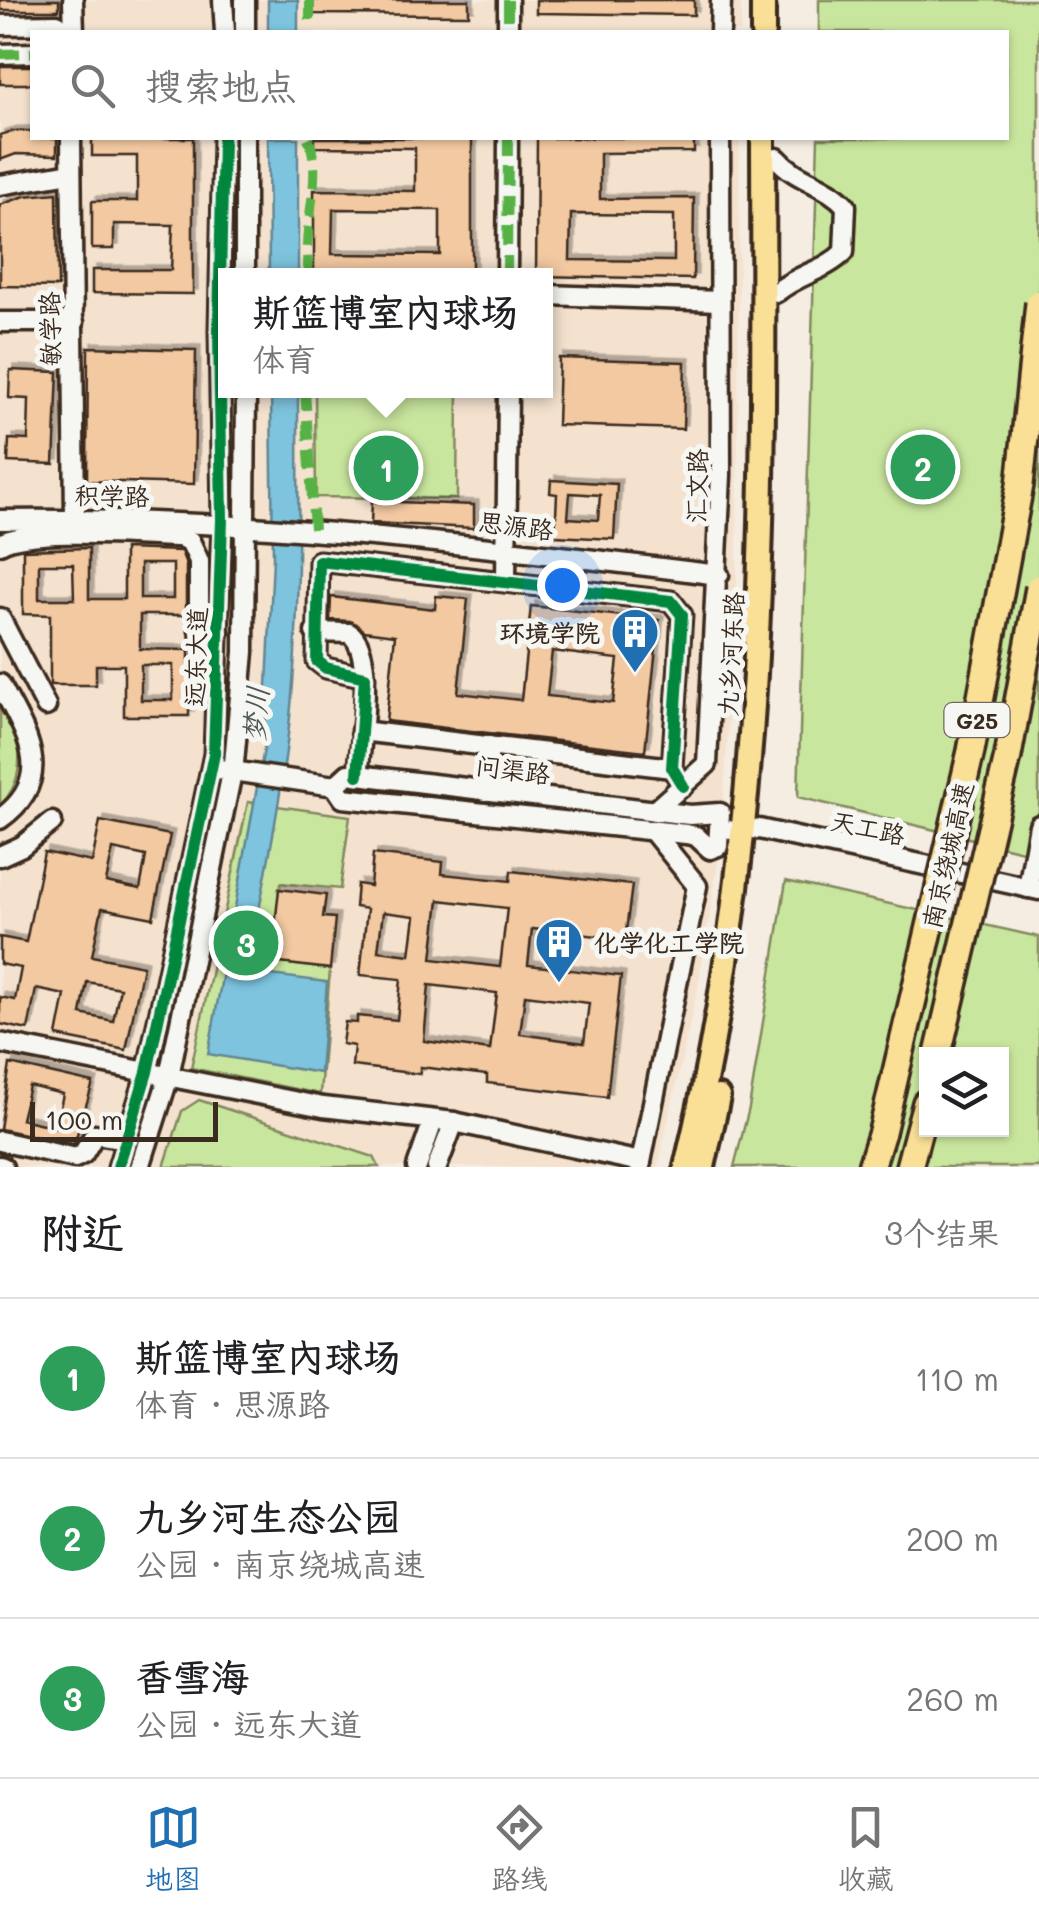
<!DOCTYPE html>
<html lang="zh">
<meta charset="utf-8">
<style>
:root{--surface:#fff;--page:#f6f6f6;--text:#202124;--muted:#757577;--line:#e0e0e0;--accent:#1f6fb2}
body{margin:0;font-family:Mali,"LXGW WenKai TC",sans-serif;background:var(--page);color:var(--text)}
.controls{position:absolute;right:30px;bottom:30px;display:grid;overflow:hidden;border-radius:0px;box-shadow:0 2px 8px #0004}
.controls button{width:90px;height:90px;display:grid;place-items:center;padding:0;border:0;border-bottom:2px solid var(--line);background:var(--surface);color:var(--text);font:50px sans-serif}
.scale{position:absolute;left:30px;bottom:25px;width:188px;box-sizing:border-box;padding-left:10px;border:5px solid #3b2a1e;border-top:0;font-size:28px;line-height:35px;white-space:nowrap;color:#3b2a1e;-webkit-text-stroke:8px #f6f6f2;paint-order:stroke}
.you{position:absolute;left:562px;top:585px;width:35px;height:35px;margin:-25px;border:8px solid #fff;border-radius:50%;background:#1a73e8;box-shadow:0 0 0 15px #1a73e833}
.badge{display:grid;place-items:center;width:65px;height:65px;border-radius:50%;background:var(--accent);color:#fff;font-size:32px;font-weight:700}
.pin{position:absolute;translate:-50% -50%;border:5px solid #fff;box-shadow:0 2px 10px #0006}
.popup{position:absolute;left:218px;top:268px;width:335px;height:130px;box-sizing:border-box;display:grid;place-content:center;border-radius:0px;background:var(--surface);filter:drop-shadow(0 2px 8px #0005);font-size:32px;white-space:nowrap;color:var(--muted)}
.popup b{font-size:38px;color:var(--text)}
.popup::after{content:'';position:absolute;left:50%;top:100%;margin-left:-20px;border:20px solid transparent;border-top-color:var(--surface)}
.list{margin:0;padding:0;list-style:none}
h2{display:flex;justify-content:space-between;align-items:center;height:130px;margin:0;padding:0 40px;font-size:42px}
h2 small{font-size:32px;font-weight:400;color:var(--muted)}
.list li{display:grid;grid-template-columns:65px 1fr auto;gap:30px;align-items:center;box-sizing:border-box;height:160px;padding:0 40px;border-top:2px solid var(--line)}
.list b{display:block;font-size:38px;white-space:nowrap}
.list p{margin:0;font-size:32px;white-space:nowrap;color:var(--muted)}
.list em{font-size:32px;font-style:normal;color:var(--muted)}
.icon{flex:none;width:55px;height:55px;fill:none;stroke:currentColor;stroke-width:2;stroke-linecap:round;stroke-linejoin:round}
.map{position:relative;flex:none;width:1039px;height:1167px;overflow:hidden}
.search{position:absolute;background:var(--surface);box-shadow:0 2px 8px #0004;left:30px;right:30px;top:30px;height:110px;display:flex;align-items:center;gap:25px;box-sizing:border-box;padding:0 35px;border-radius:0px;color:var(--muted);font-size:38px}
.sheet{height:610px;background:var(--surface)}
nav{display:flex;justify-content:space-around;align-items:center;box-sizing:border-box;height:140px;border-top:2px solid var(--line);background:var(--surface);font-size:28px;color:var(--muted)}
nav a{display:grid;justify-items:center;gap:5px}
nav .on{color:var(--accent)}
.map>svg:first-child{display:block}
</style>
<div class="map">
<svg width="1039" height="1167" viewBox="0 0 1039 1167">
<defs>
<filter id="shadow"><feDropShadow dx="4.5" dy="-4.5" stdDeviation="0" flood-color="#0004"/></filter>
</defs>
<rect width="100%" height="100%" fill="#f5ede2"/>
<filter id="ink" filterUnits="userSpaceOnUse"><feTurbulence type="fractalNoise" baseFrequency=".01" numOctaves="2"/><feDisplacementMap in="SourceGraphic" scale="20" xChannelSelector="R" yChannelSelector="G"/><feConvolveMatrix kernelMatrix="1 2 1 2 8 2 1 2 1" color-interpolation-filters="sRGB"/></filter>
<g filter="url(#ink)">
<path fill="#f4e2cf" fill-rule="evenodd" d="M0,0h741v32h-709v106h708l-3,442 -16,265 -23,142 -40,180h-658zM226,276h320v114h-320z"/>
<g fill="#c9e69e" stroke="#82885e" stroke-width="2.5" fill-rule="evenodd">
<path d="M819,0h220v855l-241,-58 20,-659h188v-106h-187z"/>
<path d="M315,391h143l-1,108 -141,-2z"/>
<path d="M0,700c21,32 30,76 0,105z"/>
<path d="M248,802l102,14 -10,73 -59,-6 -9,79 58,7 -10,125 -129,-26z"/>
<path d="M786,881l253,56v230h-305l15,-59zM926,1054h76v76h-76z"/>
<path d="M199,1100l175,57 5,10h-215l18,-56z"/>
</g>
<g fill="#7ec4df" stroke="#638692" stroke-width="2.5">
<rect x="268" y="0" width="30" height="32"/>
<path d="M268,138h30v137h-29z"/>
<path d="M271,391h27c0,108 3,218 -8,326 -9,86 -27,171 -43,255l80,10 -7,91 -112,-19 56,-305 9,-190z"/>
</g>
<g fill="#f3c9a2" stroke="#3b2a1e" stroke-width="2.5" fill-rule="evenodd" filter="url(#shadow)">
<rect x="0" y="0" width="59" height="10"/>
<path d="M311,0h158v15l-158,-1z"/>
<path d="M536,0h158v15l-158,-2z"/>
<path d="M32,66v18h-32v-18z"/>
<path d="M13,131h19v7h25v17l-41,-1 -16,6v-25z"/>
<path d="M92,138h101v156l-101,-1v-23h79l2,-45 -59,-1v25h-22v-48h45v-45h-45z"/>
<path d="M314,138h158v136l-158,-1v-83l101,1v-43l-101,-1zM333,209l107,1v45l-108,-1z"/>
<path d="M537,138h157v14l-94,1v46l94,-1 -1,81 -157,-3zM571,214l103,1v46l-104,-1z"/>
<path d="M57,193l1,94 -58,-1v-81l25,-9z"/>
<path d="M88,347l108,3 -2,134 -107,-3z"/>
<path d="M559,358l126,4 -2,67 -126,-4z"/>
<path d="M10,370l48,2 -4,92 -46,-2 1,-23 19,1 1,-41 -20,-1z"/>
<path d="M551,480l66,4 -3,55 -59,-3 2,-42 -7,-1zM570,493l30,2 -2,25 -30,-2z"/>
<path d="M372,501l102,4v23l-103,-5z"/>
<path d="M89,548v51h35v-50l57,2 5,13v51h-46v34l49,1v66h-65v-51h-28v20h-46v-70l-27,-1v-64zM39,564h34l1,35h-35zM140,564h33v35h-33zM141,665h32v35h-32z"/>
<path d="M436,596l32,3 -10,94 63,7 10,-94 128,14 -14,131 -259,-30 9,-86 -31,-4 -14,-10 -20,-1 1,-23 104,12zM552,651l66,8 -5,44 -66,-7z"/>
<path d="M100,821l70,14 -17,83 -51,-10 -10,48 51,10 -17,84 -69,-14 8,-41 -29,-6 -8,41 -28,-6v-27l15,3 6,-32 -21,-4v-27l26,5 18,-90 48,10zM113,849l33,7 -6,33 -34,-7zM87,982l33,6 -7,33 -32,-7z"/>
<path d="M373,854l70,8 -1,12 68,7 1,-10 121,14 -7,54 -93,-10 -4,36 93,11 -14,121 -120,-14v-8l-67,-8v7l-68,-8 2,-20 -12,-2 3,-22 12,1v-7l40,4 4,-41 -41,-4 7,-66 -12,-2 2,-23 13,2zM439,900l68,8 -7,59 -68,-8zM383,912l32,4 -5,39 -32,-4zM429,985l68,8 -7,57 -66,-9zM525,995l64,8 -5,40 -64,-9z"/>
<path d="M279,889l47,6 -3,22 12,1 -5,51 -59,-7z"/>
<path d="M10,1064l83,19 -19,61 -74,-15zM29,1086l34,8 -7,33 -35,-8z"/>
</g>
<g fill="none" stroke-linecap="round" stroke-linejoin="round">
<g stroke="#3b2a1e" stroke-width="25">
<g id="minor">
<path d="M73,0l1,32"/>
<path d="M223,0l2,32"/>
<path d="M245,0v32"/>
<path d="M508,0v32"/>
<path d="M0,25l57,-1 11,8"/>
<path d="M720,32l1,-32"/>
<path d="M0,54l32,-1"/>
<path d="M71,138l4,381"/>
<path d="M0,185l71,-12"/>
<path d="M245,276v-138"/>
<path d="M507,276l1,-138"/>
<path d="M777,292c21,-18 48,-21 67,-40l2,-46c-19,-22 -49,-25 -69,-48"/>
<path d="M546,295l174,6"/>
<path d="M0,322h74"/>
<path d="M0,520c242,-3 480,25 719,55"/>
<path d="M0,544c29,-17 141,-8 179,-7l11,4 9,20v70l20,1"/>
<path d="M506,582l2,-192"/>
<path d="M0,618l46,88"/>
<path d="M315,632l34,1c28,17 11,110 9,142"/>
<path d="M365,677l-39,-9 -9,-7 2,-100 352,40 11,14 -10,153 11,18"/>
<path d="M0,684c24,46 59,93 0,135"/>
<path d="M361,731l311,37"/>
<path d="M212,768l123,18 8,12 343,36 10,2 14,13 8,-3 2,-33 -30,2 -332,-40 -10,-1 -13,12"/>
<path d="M485,791l4,-45"/>
<path d="M654,811l53,-47 14,-289 -1,-337"/>
<path d="M731,830l28,-1 280,61"/>
<path d="M0,856l22,-10 30,-24"/>
<path d="M1028,888l11,-63"/>
<path d="M0,1043l323,64 131,15 187,40"/>
<path d="M0,1141l75,17 8,-4 12,-20 34,5"/>
<path d="M0,1166l3,1"/>
<path d="M118,1167l29,-95 67,-318 8,-234 -3,-190 4,-192"/>
<path d="M140,1167l29,-91 65,-313 10,-111 2,-262"/>
<path d="M417,1167l16,-46"/>
<path d="M437,1167l17,-45"/>
<path d="M640,1167l57,-281 -45,-56"/>
</g>
</g>
<g stroke="#3b2a1e" stroke-width="30">
<g id="major">
<path d="M763,0v32"/>
<path d="M686,1167c83,-341 78,-681 77,-1029"/>
<path d="M703,1167l15,-70"/>
</g>
</g>
<g stroke="#3b2a1e" stroke-width="32">
<g id="highway">
<path d="M871,1167l11,-35"/>
<path d="M909,1167l17,-64"/>
</g>
</g>
<use href="#minor" stroke="#f6f6f2" stroke-width="18"/>
<use href="#major" stroke="#fadf96" stroke-width="22"/>
<use href="#highway" stroke="#fadf96" stroke-width="25"/>
<g stroke="#3b2a1e" stroke-width="32" stroke-linecap="butt">
<g id="highway-bridge">
<path d="M938,1054l70,-298 31,-168"/>
<path d="M882,1132l89,-381 49,-266 19,-182"/>
</g>
</g>
<use href="#highway-bridge" stroke="#fadf96" stroke-width="25"/>
<g stroke="#57b245" stroke-width="10" stroke-dasharray="20 10" stroke-linecap="butt">
<path d="M310,0v23"/>
<path d="M508,0v32"/>
<path d="M0,54l32,-1"/>
<path d="M308,138c18,42 -10,93 2,138"/>
<path d="M507,276l1,-138"/>
<path d="M305,390l9,139"/>
</g>
<g stroke="#f6f6f2" stroke-width="19">
<g id="cycleway">
<path d="M358,775l7,-98 -39,-9 -9,-7 2,-100 352,40 11,14 -10,153 11,18"/>
<path d="M118,1167l29,-95 67,-318 8,-234 -3,-190 4,-192"/>
</g>
</g>
<use href="#cycleway" stroke="#00873e" stroke-width="12"/>
</g>
</g>
<defs>
<g id="building-pin" transform="scale(2.5)"><path d="M0 17L-7.5 6A9.5 9.5 0 1 1 7.5 6Z" fill="#1f6fb2" stroke="#f6f6f2"/><path d="M-4-6H4V6H1V3H-1V6H-4ZM-2.5-4.3h1.7v1.8h-1.7ZM.8-4.3h1.7v1.8H.8ZM-2.5-1h1.7V.8h-1.7ZM.8-1h1.7V.8H.8Z" fill="#fff"/></g>
</defs>
<g fill-rule="evenodd">
<use href="#building-pin" x="635" y="632"/>
<use href="#building-pin" x="559" y="942"/>
</g>
<g text-anchor="middle" dominant-baseline="central" stroke-width="10" stroke-linejoin="round" paint-order="stroke">
<rect fill="#f6f6f2" stroke="#73675e" stroke-width="2.5" x="944.5" y="703" width="65" height="34" rx="8"/>
<g font-size="22" font-weight="bold" fill="#3b2a1e">
<text x="977" y="720">G25</text>
</g>
<g font-size="25" fill="#3b2a1e" stroke="#f6f6f2">
<text transform="translate(49 329) rotate(-91)">敏学路</text>
<text transform="translate(696 486) rotate(-89)">汇文路</text>
<text transform="translate(112 495) rotate(1)">积学路</text>
<text transform="translate(516 525) rotate(7)">思源路</text>
<text transform="translate(730 654) rotate(-87)">九乡河东路</text>
<text transform="translate(195 657) rotate(-88)">远东大道</text>
<text transform="translate(513 769) rotate(7)">问渠路</text>
<text transform="translate(868 827) rotate(12)">天工路</text>
<text transform="translate(947 855) rotate(-77)">南京绕城高速</text>
</g>
<g font-size="25" font-weight="bold" fill="#3b2a1e" stroke="#f6f6f2" text-anchor="end">
<text x="600" y="632">环境学院</text>
<text x="594" y="942" text-anchor="start">化学化工学院</text>
</g>
<g font-size="28" font-style="italic" fill="#4f5858" stroke="#f6f6f2">
<text transform="translate(255 714) rotate(-85)">梦川</text>
</g>
</g>
</svg>
<div class="controls">
<button><svg class="icon" aria-label="layers" viewBox="0 0 24 24"><path d="M12 4l9 5-9 5-9-5zM3 14l9 5 9-5"/></svg></button>
</div>
<div class="scale">100 m</div>
<div class="you"></div>
<div class="pin badge" style="left:386px;top:468px;background:#2e9e5b">1</div>
<div class="popup"><b>斯篮博室内球场</b>体育</div>
<div class="pin badge" style="left:923px;top:467px;background:#2e9e5b">2</div>
<div class="pin badge" style="left:246px;top:943px;background:#2e9e5b">3</div>
<div class="search"><svg class="icon" aria-label="search" viewBox="0 0 24 24"><circle cx="10" cy="10" r="6"/><path d="M15 15l6 6"/></svg>搜索地点</div>
</div>
<section class="sheet">
<h2>附近<small>3个结果</small></h2>
<ul class="list">
<li><span class="badge" style="background:#2e9e5b">1</span><div><b>斯篮博室内球场</b><p>体育 · 思源路</p></div><em>110 m</em></li>
<li><span class="badge" style="background:#2e9e5b">2</span><div><b>九乡河生态公园</b><p>公园 · 南京绕城高速</p></div><em>200 m</em></li>
<li><span class="badge" style="background:#2e9e5b">3</span><div><b>香雪海</b><p>公园 · 远东大道</p></div><em>260 m</em></li>
</ul>
</section>
<nav>
<a class="on"><svg class="icon" aria-label="map" viewBox="0 0 24 24"><path d="M3 6l6-2 6 2 6-2v14l-6 2-6-2-6 2zM9 4v14M15 6v14"/></svg>地图</a>
<a><svg class="icon" aria-label="directions" viewBox="0 0 24 24"><path d="M12 3l9 9-9 9-9-9zM9 14v-3h6M13 9l2 2-2 2"/></svg>路线</a>
<a><svg class="icon" aria-label="saved" viewBox="0 0 24 24"><path d="M7 4h10v16l-5-4-5 4z"/></svg>收藏</a>
</nav>
